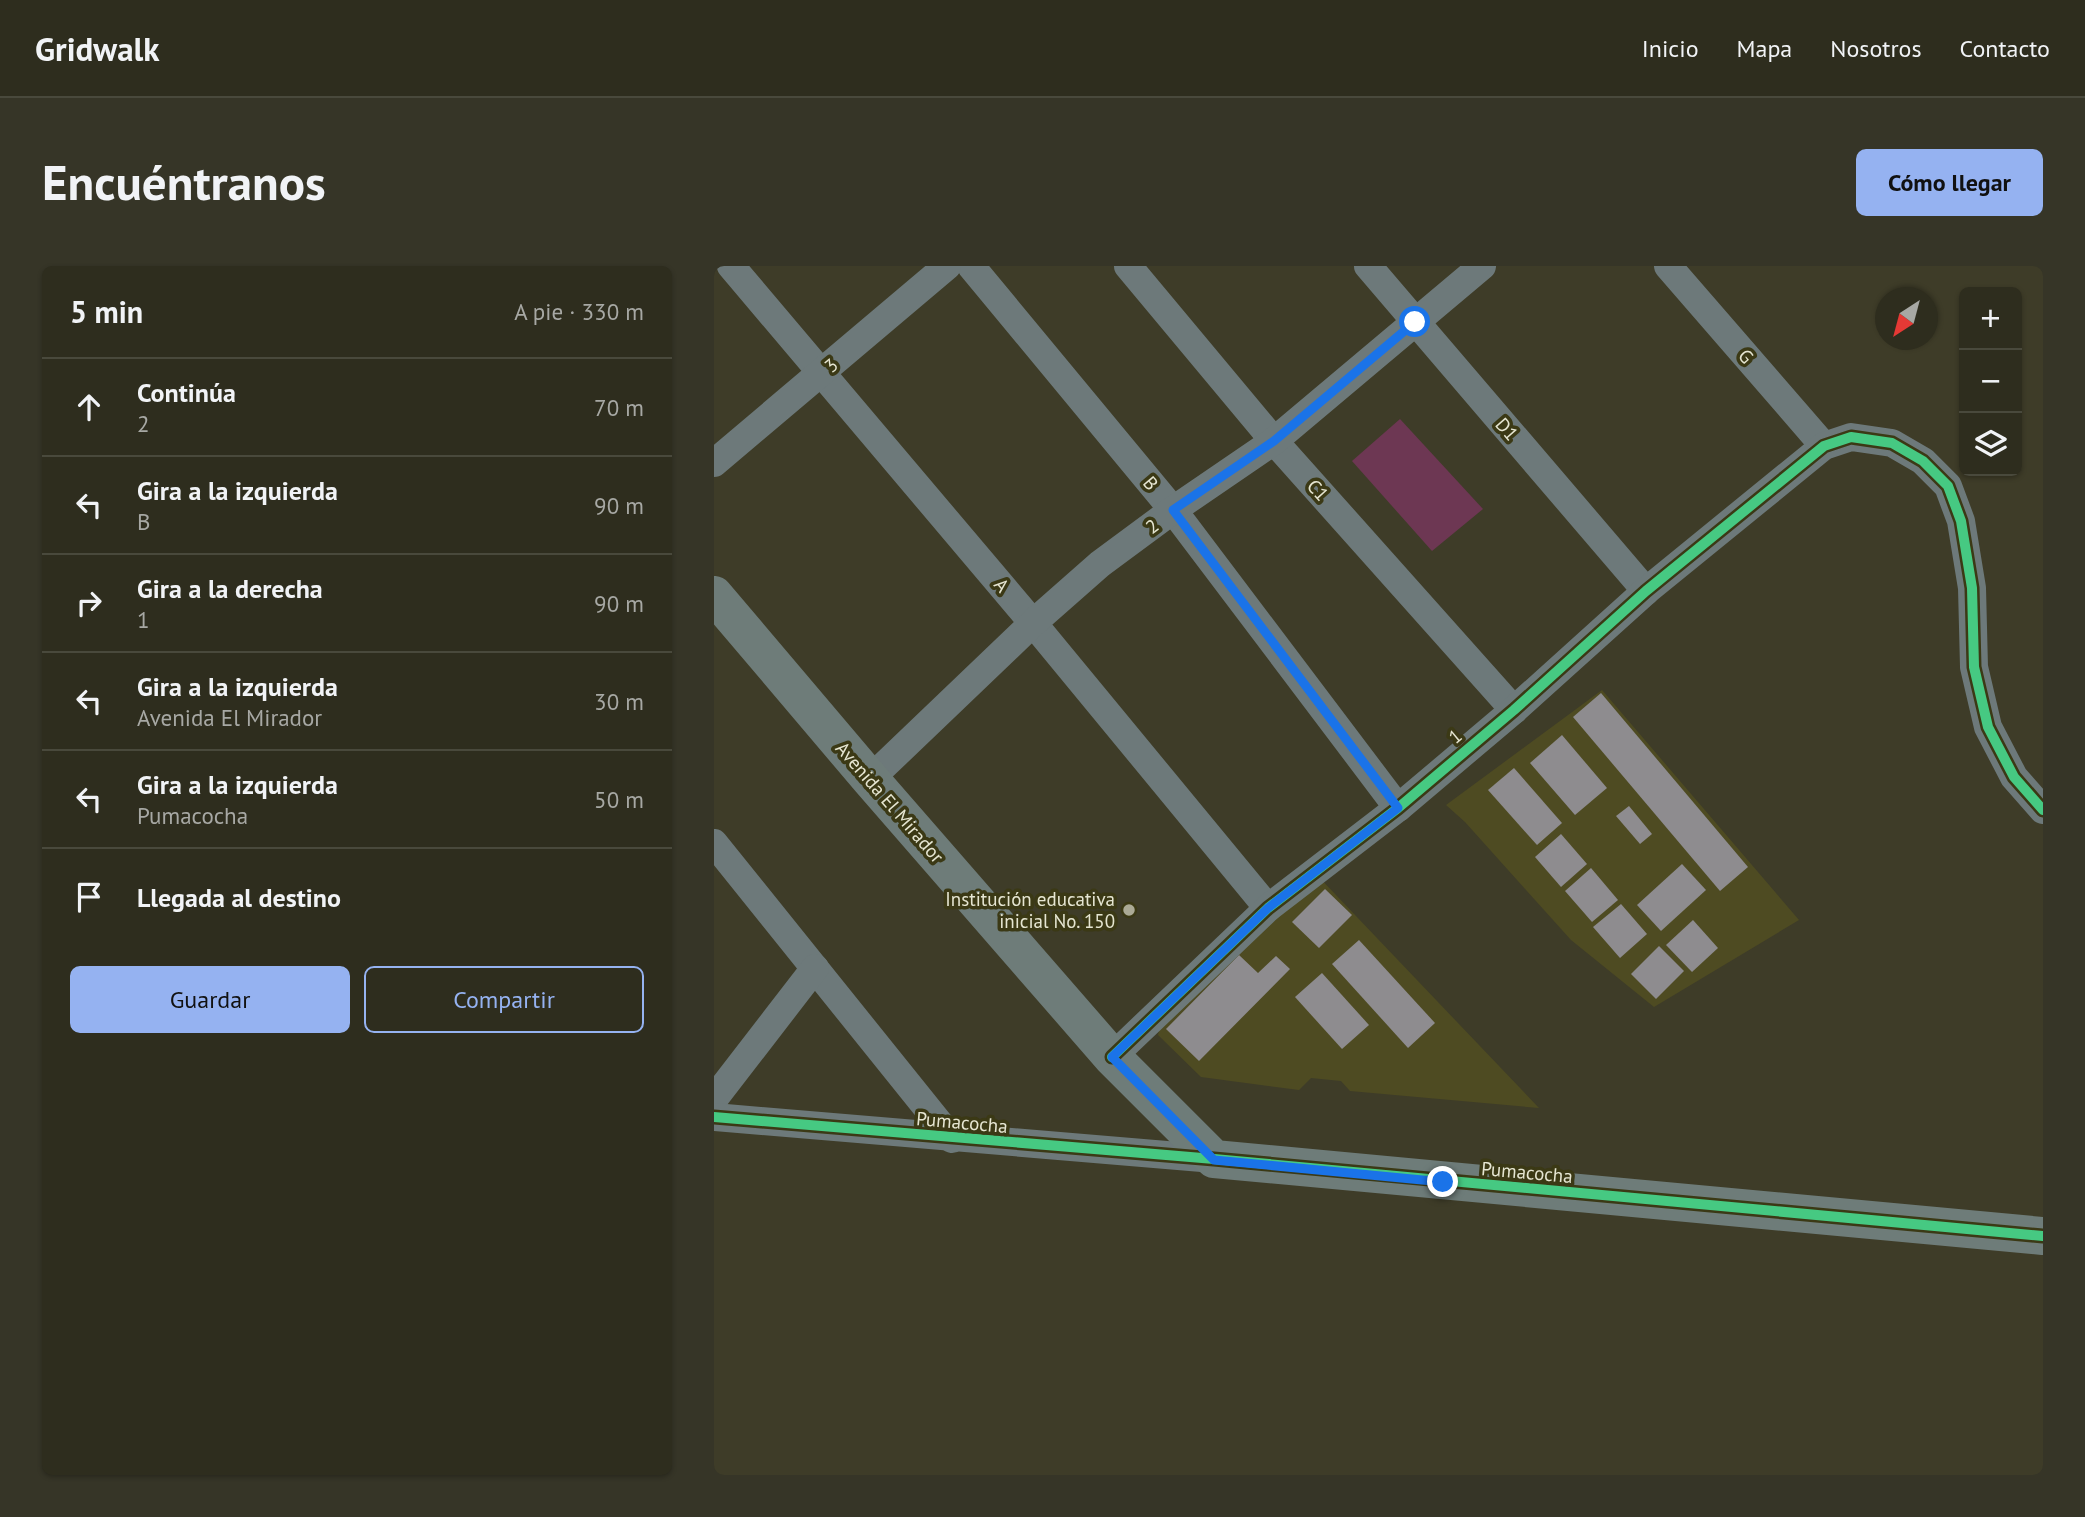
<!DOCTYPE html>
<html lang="es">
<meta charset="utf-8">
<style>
:root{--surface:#2e2d1e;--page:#363527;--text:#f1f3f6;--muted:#a7a8a4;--line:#49493c;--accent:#95b2f1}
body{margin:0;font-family:"PT Sans",sans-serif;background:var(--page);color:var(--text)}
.controls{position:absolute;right:21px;top:21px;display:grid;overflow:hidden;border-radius:10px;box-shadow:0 2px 5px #0004}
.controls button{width:63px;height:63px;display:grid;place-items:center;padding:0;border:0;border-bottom:2px solid var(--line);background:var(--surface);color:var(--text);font:35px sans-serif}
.compass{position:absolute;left:1161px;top:21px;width:63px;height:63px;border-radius:50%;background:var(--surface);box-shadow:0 2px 5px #0004;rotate:216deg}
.stop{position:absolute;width:21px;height:21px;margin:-16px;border:5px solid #1a73e8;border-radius:50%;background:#fff}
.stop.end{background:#1a73e8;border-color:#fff;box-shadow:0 2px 7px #0008}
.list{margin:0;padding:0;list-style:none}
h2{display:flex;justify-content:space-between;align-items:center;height:91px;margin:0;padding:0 28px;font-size:30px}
h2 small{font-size:23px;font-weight:400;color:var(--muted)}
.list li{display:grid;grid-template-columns:46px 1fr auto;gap:21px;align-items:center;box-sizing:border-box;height:98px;padding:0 28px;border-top:2px solid var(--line)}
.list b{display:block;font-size:26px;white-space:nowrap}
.list p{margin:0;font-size:23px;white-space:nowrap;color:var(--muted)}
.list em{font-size:23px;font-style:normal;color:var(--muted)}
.actions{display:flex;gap:14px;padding:21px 28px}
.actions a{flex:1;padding:16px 0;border:2px solid var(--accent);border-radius:10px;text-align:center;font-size:24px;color:var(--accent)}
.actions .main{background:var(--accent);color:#111}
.icon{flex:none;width:38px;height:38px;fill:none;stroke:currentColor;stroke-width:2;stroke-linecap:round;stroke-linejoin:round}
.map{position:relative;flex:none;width:1329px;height:1209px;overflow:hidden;border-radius:10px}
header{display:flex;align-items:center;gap:42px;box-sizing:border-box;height:98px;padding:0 35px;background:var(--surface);border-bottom:2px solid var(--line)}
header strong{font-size:33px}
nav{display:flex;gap:38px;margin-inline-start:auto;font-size:24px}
.intro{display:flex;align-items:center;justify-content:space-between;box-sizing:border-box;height:168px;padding:0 42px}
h1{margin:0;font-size:49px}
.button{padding:18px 32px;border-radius:10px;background:var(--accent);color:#111;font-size:24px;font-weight:700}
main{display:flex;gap:42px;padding:0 42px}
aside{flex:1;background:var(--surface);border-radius:10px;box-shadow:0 2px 5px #0004}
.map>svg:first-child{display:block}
</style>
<header>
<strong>Gridwalk</strong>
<nav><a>Inicio</a><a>Mapa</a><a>Nosotros</a><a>Contacto</a></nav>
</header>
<div class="intro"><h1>Encuéntranos</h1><a class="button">Cómo llegar</a></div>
<main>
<aside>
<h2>5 min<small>A pie · 330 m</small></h2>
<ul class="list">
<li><svg class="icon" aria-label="ahead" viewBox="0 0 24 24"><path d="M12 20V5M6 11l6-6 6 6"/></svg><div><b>Continúa</b><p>2</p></div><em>70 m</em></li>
<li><svg class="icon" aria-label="left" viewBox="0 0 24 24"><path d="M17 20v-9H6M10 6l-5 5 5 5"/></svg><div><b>Gira a la izquierda</b><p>B</p></div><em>90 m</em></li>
<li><svg class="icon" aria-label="right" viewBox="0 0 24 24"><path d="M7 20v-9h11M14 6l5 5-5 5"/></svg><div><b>Gira a la derecha</b><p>1</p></div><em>90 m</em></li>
<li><svg class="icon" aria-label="left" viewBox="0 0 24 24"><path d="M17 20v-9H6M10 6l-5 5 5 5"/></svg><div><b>Gira a la izquierda</b><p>Avenida El Mirador</p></div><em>30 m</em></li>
<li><svg class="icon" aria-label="left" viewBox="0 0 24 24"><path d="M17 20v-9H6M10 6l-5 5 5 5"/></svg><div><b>Gira a la izquierda</b><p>Pumacocha</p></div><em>50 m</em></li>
<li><svg class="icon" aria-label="arrive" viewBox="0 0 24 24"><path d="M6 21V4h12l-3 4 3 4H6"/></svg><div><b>Llegada al destino</b></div></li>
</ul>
<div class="actions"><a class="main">Guardar</a><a>Compartir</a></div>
</aside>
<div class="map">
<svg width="1329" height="1209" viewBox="0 0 1329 1209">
<rect width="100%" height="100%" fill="#3e3c28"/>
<g fill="#4e4b22">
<path d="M888,424l197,230 -145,87 -83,-67 -106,-118 -19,-17z"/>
<path d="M601,607l224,235 -189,-17 -9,-10 -30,-3 -12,12 -98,-13 -43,-42 3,-13z"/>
</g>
<path fill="#6d3753" d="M686,153l83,90 -51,42 -80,-90z"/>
<g fill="#8e8c8f">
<path d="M887,427l147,174 -28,24 -147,-174z"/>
<path d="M848,469l45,53 -32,27 -45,-52z"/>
<path d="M800,502l48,55 -25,22 -49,-55z"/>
<path d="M915,540l23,28 -12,10 -24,-28z"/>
<path d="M847,568l26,30 -26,23 -26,-30z"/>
<path d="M968,598l24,26 -45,41 -24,-26z"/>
<path d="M877,602l27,32 -26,22 -27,-31z"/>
<path d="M611,623l27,26 -33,33 -27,-26z"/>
<path d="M907,638l26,30 -27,24 -27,-31z"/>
<path d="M979,654l25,28 -26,24 -26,-27z"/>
<path d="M645,674l76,83 -27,25 -76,-84z"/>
<path d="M945,680l25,25 -28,28 -25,-25z"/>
<path d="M525,689l19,18 18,-17 14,13 -91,92 -33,-32z"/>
<path d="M608,707l47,52 -27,24 -47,-52z"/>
</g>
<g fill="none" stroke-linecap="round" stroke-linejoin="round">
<g stroke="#6d797a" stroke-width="28">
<path d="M17,0l302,357 235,285"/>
<path d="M257,0l202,244 225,298"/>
<path d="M414,0l146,175 240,269"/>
<path d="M654,0l278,325"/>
<path d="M954,0l156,180"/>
<path d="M0,197l233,-197"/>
<path d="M156,513l163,-156 67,-59 73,-54 101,-69 208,-175"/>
<path d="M0,577l238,296"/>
<path d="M398,791l156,-149 130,-100 116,-98 132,-119 178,-145 27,-9 41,6 31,18 25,25 13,35 11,67 2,79 14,60 26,50 29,33"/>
<path d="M0,833l101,-131"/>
<path d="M0,851l500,42"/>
</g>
<path stroke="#6e7c79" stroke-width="38" d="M0,329l156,184 242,278 102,102 829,77"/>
<g stroke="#3b3915" stroke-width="15">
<g id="cycleway">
<path d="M398,791l156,-149 130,-100 116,-98 132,-119 178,-145 27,-9 41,6 31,18 25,25 13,35 11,67 2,79 14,60 26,50 29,33"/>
<path d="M0,851l500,42 829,77"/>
</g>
</g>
<use href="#cycleway" stroke="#46c982" stroke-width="10"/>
</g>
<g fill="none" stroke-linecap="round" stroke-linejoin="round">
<path stroke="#1a73e8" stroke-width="9" d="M701,56l-141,119 -101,69 225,298 -130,100 -156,149 102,103 229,22"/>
</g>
<circle fill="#abaa96" stroke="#3b3915" stroke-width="2.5" cx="415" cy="644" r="7"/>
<g text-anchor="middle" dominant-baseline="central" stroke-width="7" stroke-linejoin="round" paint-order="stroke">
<g font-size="19" fill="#e6e6d2" stroke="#3b3915">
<text transform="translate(1032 90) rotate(49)">G</text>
<text transform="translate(117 99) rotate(-40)">3</text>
<text transform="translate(793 163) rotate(49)">D1</text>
<text transform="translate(437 217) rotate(50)">B</text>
<text transform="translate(604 224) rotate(48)">C1</text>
<text transform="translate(438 260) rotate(-37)">2</text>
<text transform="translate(288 319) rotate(50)">A</text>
<text transform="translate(741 470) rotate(-40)">1</text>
<text transform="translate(176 536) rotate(49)">Avenida El Mirador</text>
<text transform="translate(248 856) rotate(5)">Pumacocha</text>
<text transform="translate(813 906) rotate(5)">Pumacocha</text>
</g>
<g font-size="19" fill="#e6e6d2" stroke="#3b3915" text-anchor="end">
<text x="401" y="633">Institución educativa<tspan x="401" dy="22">inicial No. 150</tspan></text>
</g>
</g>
</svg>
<div class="controls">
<button>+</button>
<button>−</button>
<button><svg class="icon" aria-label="layers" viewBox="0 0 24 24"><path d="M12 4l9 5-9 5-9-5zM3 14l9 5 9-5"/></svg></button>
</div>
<svg class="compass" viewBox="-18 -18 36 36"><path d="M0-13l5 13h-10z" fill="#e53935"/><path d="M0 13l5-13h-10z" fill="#a7a8a4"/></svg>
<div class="stop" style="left:701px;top:56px"></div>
<div class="stop end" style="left:729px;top:916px"></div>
</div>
</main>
